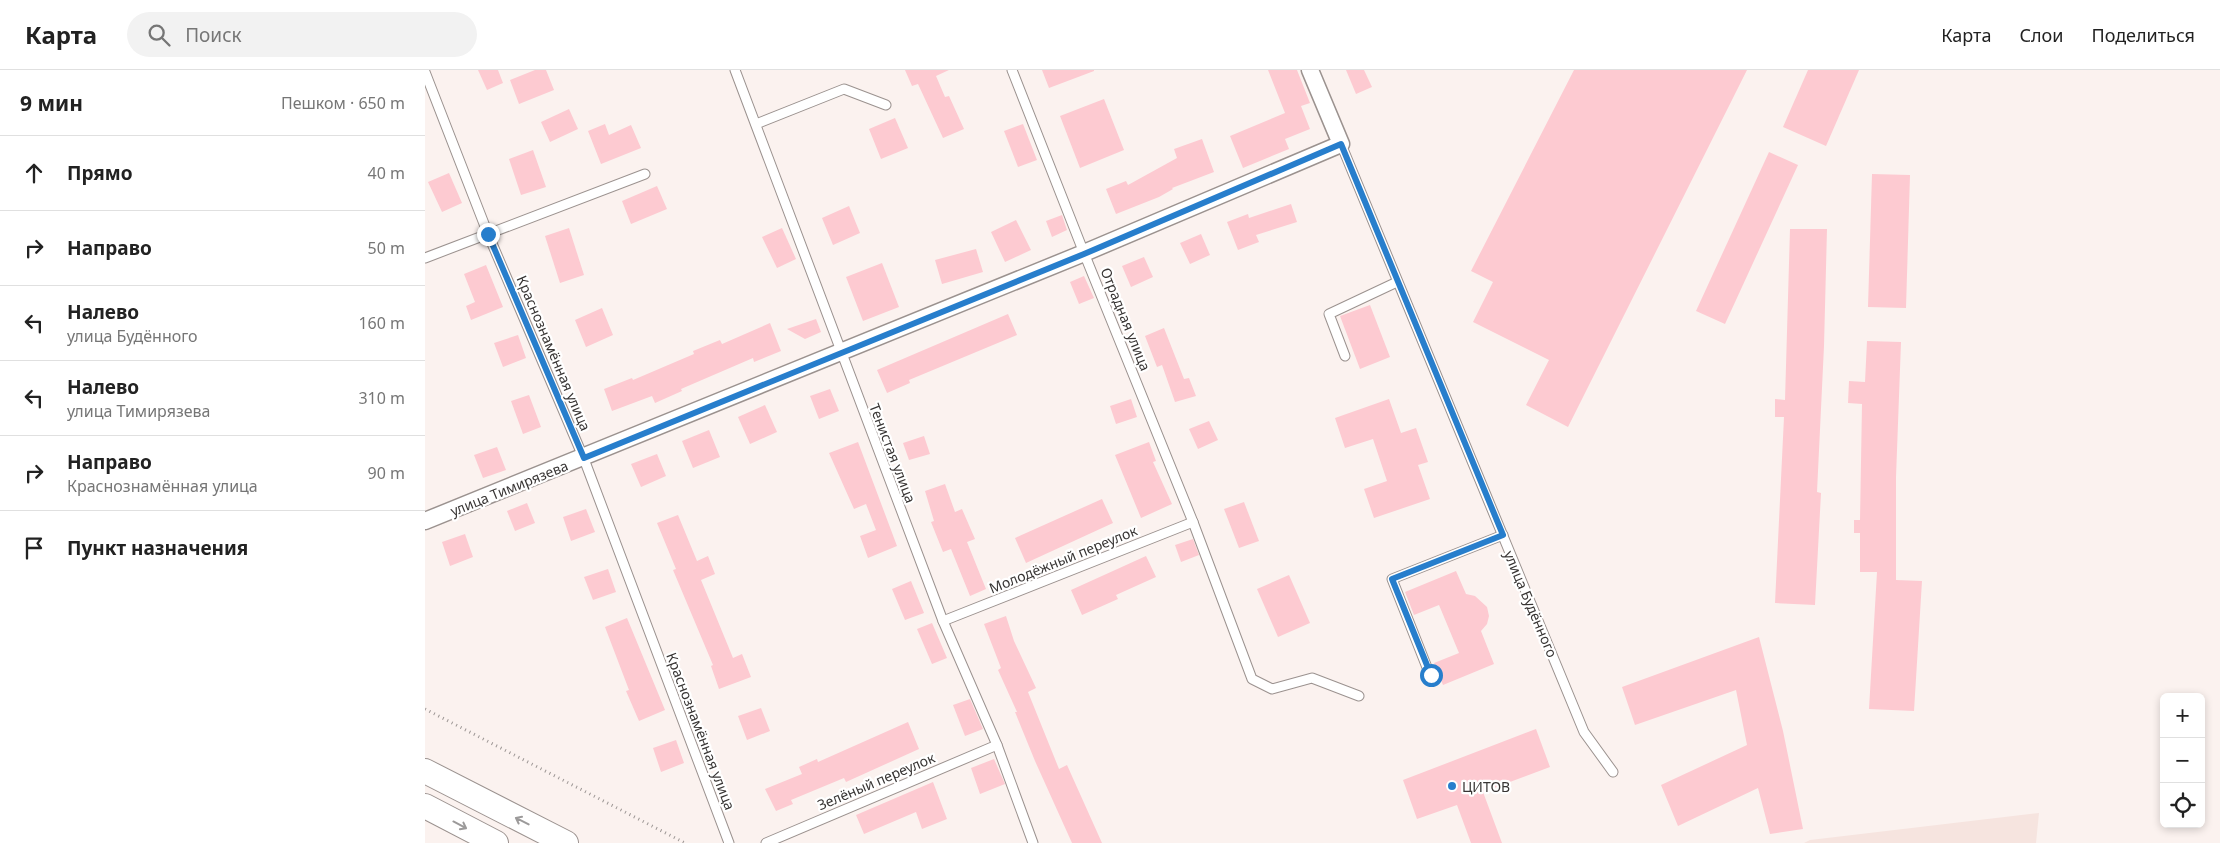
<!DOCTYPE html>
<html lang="ru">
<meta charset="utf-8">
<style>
:root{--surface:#fff;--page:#f2f2f2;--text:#222;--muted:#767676;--line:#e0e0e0}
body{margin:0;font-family:"Noto Sans",sans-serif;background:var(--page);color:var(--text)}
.controls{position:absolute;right:15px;bottom:15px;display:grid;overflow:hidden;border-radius:8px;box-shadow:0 2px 8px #0003}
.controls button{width:45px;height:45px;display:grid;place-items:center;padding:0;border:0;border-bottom:1px solid var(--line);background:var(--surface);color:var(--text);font:25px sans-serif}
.stop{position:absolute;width:15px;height:15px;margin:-11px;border:4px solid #277ecc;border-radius:50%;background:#fff}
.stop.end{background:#277ecc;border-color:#fff;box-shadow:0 1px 5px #0008}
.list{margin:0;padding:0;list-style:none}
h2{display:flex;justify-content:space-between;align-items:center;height:65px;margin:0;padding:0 20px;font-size:21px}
h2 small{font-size:16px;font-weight:400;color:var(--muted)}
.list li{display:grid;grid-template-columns:32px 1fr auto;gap:15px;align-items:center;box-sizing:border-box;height:75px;padding:0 20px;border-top:1px solid var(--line)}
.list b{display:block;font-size:19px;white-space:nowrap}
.list p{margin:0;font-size:16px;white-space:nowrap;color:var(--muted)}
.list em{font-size:16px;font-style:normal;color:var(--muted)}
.icon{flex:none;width:28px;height:28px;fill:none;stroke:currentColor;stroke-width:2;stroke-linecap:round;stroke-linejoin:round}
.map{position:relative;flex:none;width:1795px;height:773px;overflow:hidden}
header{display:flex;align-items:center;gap:30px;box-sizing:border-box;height:70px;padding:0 25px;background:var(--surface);border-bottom:1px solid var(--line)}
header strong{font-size:24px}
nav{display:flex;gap:28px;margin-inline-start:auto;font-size:18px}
.search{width:350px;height:45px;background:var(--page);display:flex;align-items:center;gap:12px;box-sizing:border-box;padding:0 18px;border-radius:28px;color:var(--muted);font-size:19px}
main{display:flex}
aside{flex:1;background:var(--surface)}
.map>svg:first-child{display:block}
</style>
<header>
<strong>Карта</strong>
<div class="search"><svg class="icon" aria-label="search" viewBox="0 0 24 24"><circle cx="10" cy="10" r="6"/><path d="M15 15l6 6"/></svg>Поиск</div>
<nav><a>Карта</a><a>Слои</a><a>Поделиться</a></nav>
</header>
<main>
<aside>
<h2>9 мин<small>Пешком · 650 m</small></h2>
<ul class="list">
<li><svg class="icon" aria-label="ahead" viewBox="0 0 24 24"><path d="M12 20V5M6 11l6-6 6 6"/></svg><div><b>Прямо</b></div><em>40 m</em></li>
<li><svg class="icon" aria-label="right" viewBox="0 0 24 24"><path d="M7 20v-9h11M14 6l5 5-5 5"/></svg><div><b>Направо</b></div><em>50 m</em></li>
<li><svg class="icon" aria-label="left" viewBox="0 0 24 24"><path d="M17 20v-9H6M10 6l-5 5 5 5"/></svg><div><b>Налево</b><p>улица Будённого</p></div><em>160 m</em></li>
<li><svg class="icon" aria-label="left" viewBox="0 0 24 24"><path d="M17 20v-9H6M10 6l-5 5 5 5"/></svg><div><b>Налево</b><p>улица Тимирязева</p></div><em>310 m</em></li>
<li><svg class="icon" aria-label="right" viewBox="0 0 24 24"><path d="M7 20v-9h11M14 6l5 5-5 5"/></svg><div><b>Направо</b><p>Краснознамённая улица</p></div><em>90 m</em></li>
<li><svg class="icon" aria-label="arrive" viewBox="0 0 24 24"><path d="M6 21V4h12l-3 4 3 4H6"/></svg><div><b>Пункт назначения</b></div></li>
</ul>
</aside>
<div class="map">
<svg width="1795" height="773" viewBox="0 0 1795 773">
<rect width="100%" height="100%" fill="#fbf2ef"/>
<path fill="#f6e4df" d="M1614,743l-3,30h-232l6,-3z"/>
<g fill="#fdcad1">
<path d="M53,0h20l5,13 -16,7z"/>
<path d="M110,0h11l8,20 -35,14 -9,-24z"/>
<path d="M480,0h44l-13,6 9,21 4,-1 15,33 -21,9 -25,-54 -6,2z"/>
<path d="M617,0h52v1l-45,17z"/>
<path d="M843,0h29l13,33 -9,3 9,23 -25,10 4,10 -46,19 -13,-32 55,-23z"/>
<path d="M921,0h18l8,17 -16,7z"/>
<path d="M1149,0h173l-179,357 -42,-22 23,-45 -76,-38 20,-40 -22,-11z"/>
<path d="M1383,0h51l-33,76 -43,-19z"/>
<path d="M679,29l20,51 -44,18 -20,-52z"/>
<path d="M144,39l9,20 -28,13 -9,-20z"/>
<path d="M470,48l13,30 -27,11 -12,-30z"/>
<path d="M180,54l4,11 22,-10 10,23 -40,16 -13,-33z"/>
<path d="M598,54l14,36 -19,7 -14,-36z"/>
<path d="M777,69l12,33 -42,16 1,1 -14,8 -43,17 -10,-25 20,-8 2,4 49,-27 -3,-9z"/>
<path d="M108,80l13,37 -25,8 -12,-36z"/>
<path d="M1344,82l29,13 -73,159 -29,-13z"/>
<path d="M24,103l13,30 -20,9 -14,-30z"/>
<path d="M1447,104l38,1 -4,133 -38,-1z"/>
<path d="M232,116l10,23 -36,15 -9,-23z"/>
<path d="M866,134l6,18 -41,13 3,7 -21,8 -11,-28 21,-8 1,4z"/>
<path d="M424,136l11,27 -27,12 -11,-27z"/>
<path d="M637,145l5,15 -15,7 -6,-16z"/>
<path d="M591,150l15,30 -26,12 -14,-30z"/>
<path d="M144,158l15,47 -24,8 -15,-47z"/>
<path d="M357,158l14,31 -19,9 -15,-31z"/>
<path d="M1365,159h37l-3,117 -7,146 4,1 -6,112 -40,-2 9,-186h-9v-18l10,1z"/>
<path d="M776,164l9,21 -20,9 -10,-21z"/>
<path d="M551,179l7,23 -41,12 -7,-24z"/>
<path d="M719,187l9,20 -22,10 -9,-21z"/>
<path d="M457,193l17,44 -36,14 -17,-44z"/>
<path d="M61,195l17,42 -32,13 -5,-14 9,-4 -11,-28z"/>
<path d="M659,206l10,22 -15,6 -9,-22z"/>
<path d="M945,235l20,52 -30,12 -20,-53z"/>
<path d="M177,238l11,27 -27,12 -11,-27z"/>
<path d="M583,244l9,21 -108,45 1,3 -23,10 -10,-23z"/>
<path d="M391,249l5,13 -16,7 -18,-10z"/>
<path d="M345,253l11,28 -27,11 -1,-4 -72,31 1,2 -27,12 -3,-7 -40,15 -8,-22 28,-11 1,2 61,-26 -1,-3 27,-11 2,4z"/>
<path d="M739,258l20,51 5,-1 7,18 -21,6 -13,-37 -5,2 -12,-31z"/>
<path d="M93,265l8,23 -23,9 -9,-24z"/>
<path d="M1442,271l34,1 -5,135v103l26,1 -8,130 -45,-2 8,-137h-17v-39h-6v-13h6l2,-116 -14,-1 1,-22 16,1z"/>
<path d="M405,319l9,22 -20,8 -9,-23z"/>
<path d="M104,325l12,32 -18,7 -12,-33z"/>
<path d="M706,329l6,18 -21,7 -6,-18z"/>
<path d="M964,329l12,34 15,-5 12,34 -10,3 12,34 -56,19 -10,-29 23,-8 -14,-42 -28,9 -10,-30z"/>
<path d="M340,335l12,27 -27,12 -12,-27z"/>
<path d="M784,351l9,19 -20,9 -9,-20z"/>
<path d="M284,360l11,27 -27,11 -11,-27z"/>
<path d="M499,366l6,18 -21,6 -6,-17z"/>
<path d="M433,372l39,104 -29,12 -8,-22 16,-6 -10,-26 -12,5 -25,-56z"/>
<path d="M724,372l7,19 -3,1 19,42 -31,14 -26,-63z"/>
<path d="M72,377l9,23 -23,8 -9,-23z"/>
<path d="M232,384l9,22 -25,11 -10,-23z"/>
<path d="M520,414l10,28 7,-3 13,30 -8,3 19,47 -16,7 -19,-47 -8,3 -12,-30 3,-1 -9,-30z"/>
<path d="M677,429l11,24 -87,40 -11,-25z"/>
<path d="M819,432l15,39 -20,7 -15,-39z"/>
<path d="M102,433l8,20 -20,8 -8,-20z"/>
<path d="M161,439l9,23 -24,9 -8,-24z"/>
<path d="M253,445l19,46 11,-5 7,18 -14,6 32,78 9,-4 9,23 -32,12 -8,-23 2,-1 -40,-95 3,-1 -19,-46z"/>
<path d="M40,464l8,23 -23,9 -8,-24z"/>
<path d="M768,469l6,16 -18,7 -6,-17z"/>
<path d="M721,486l10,21 -40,18 2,4 -36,16 -11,-25z"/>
<path d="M183,499l8,23 -23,8 -9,-23z"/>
<path d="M1031,501l10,23 9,2 12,11 2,9 -2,8 -6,7 13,33 -51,21 -9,-22 25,-10 -20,-48 -25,10 -9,-23z"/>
<path d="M864,505l21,48 -32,14 -21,-48z"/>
<path d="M486,511l13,32 -19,7 -13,-31z"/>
<path d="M581,546l8,25 22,47 -8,4 31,77 8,-4 35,78h-30l-37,-82 -20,-49h2l-19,-42 3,-2 -17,-44z"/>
<path d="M202,548l38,92 -26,11 -13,-30 3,-1 -24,-63z"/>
<path d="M507,553l15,35 -15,6 -15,-35z"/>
<path d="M1334,567l24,94 20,98 -33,5 -12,-46 -80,38 -17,-41 86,-40 -11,-55 -101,35 -13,-38z"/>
<path d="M545,629l13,30 -18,7 -12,-31z"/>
<path d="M336,638l9,23 -23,9 -9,-24z"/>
<path d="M483,652l11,27 -73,33 -2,-4 -53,22 2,4 -17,7 -11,-22 37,-15 -3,-7 18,-8 1,3z"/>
<path d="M1111,659l14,38 -67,25 19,51h-31l-14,-38 -40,14 -14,-39z"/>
<path d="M251,670l8,23 -23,9 -8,-24z"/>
<path d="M569,689l11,25 -25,10 -9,-26z"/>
<path d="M508,712l14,37 -25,10 -6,-17 -52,22 -8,-19z"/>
</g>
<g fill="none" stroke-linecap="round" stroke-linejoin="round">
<g stroke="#9b928f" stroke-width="11">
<g id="lane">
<path d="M310,0l208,551 54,124 36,98"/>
<path d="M587,0l72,183 109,269 59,157 20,10 40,-11 47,18"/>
<path d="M0,2l63,162 96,225 145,384"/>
<path d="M331,54l88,-35 42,16"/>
<path d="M916,74l243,588 29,40"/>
<path d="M0,188l220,-84"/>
<path d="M920,286l-16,-42 68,-32"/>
<path d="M518,551l250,-99"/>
<path d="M1005,605l-38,-96 111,-44"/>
<path d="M341,773l231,-98"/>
</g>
</g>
<g stroke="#9b928f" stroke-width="19">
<path id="street" d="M0,451l659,-268 257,-109 -31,-74"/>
</g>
<g stroke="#9b928f" stroke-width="26">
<g id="secondary">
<path d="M0,701l141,72"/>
<path d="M0,736l71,37"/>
</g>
</g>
<path stroke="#9c9694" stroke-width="3" stroke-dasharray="1 4" stroke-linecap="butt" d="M0,639l260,134"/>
<use href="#lane" stroke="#fff" stroke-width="9"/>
<use href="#street" stroke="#fff" stroke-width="16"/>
<use href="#secondary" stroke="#fff" stroke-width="24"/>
</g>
<defs><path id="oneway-shaft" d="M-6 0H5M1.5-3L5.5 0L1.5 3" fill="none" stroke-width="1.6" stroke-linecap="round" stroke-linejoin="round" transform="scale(1.25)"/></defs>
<g stroke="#9c9a9a">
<use href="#oneway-shaft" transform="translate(97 751) rotate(-153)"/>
<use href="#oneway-shaft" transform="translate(35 755) rotate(28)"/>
</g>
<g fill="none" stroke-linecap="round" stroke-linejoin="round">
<path stroke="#277ecc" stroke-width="6" d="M63,164l96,224 500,-204 257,-110 162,391 -111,44 39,96"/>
</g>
<circle fill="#277ecc" stroke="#fff" stroke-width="2" cx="1027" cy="716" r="5"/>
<g text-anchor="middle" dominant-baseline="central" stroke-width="4.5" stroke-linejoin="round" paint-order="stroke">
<g font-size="14" fill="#383534" stroke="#fff">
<text transform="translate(701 249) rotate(68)">Отрадная улица</text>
<text transform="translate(129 283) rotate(67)">Краснознамённая улица</text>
<text transform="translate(468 383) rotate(69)">Тенистая улица</text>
<text transform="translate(84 418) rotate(-22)">улица Тимирязева</text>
<text transform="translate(638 489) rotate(-22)">Молодёжный переулок</text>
<text transform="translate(1106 534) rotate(67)">улица Будённого</text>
<text transform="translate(276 661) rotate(69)">Краснознамённая улица</text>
<text transform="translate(451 711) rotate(-23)">Зелёный переулок</text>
</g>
<g font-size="14" fill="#383534" stroke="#fff" text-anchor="start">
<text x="1037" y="716">ЦИТОВ</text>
</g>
</g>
</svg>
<div class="controls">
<button>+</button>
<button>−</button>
<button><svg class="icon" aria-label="locate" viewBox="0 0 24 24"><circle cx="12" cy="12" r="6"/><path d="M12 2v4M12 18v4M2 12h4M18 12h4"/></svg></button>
</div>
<div class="stop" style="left:1006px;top:605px"></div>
<div class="stop end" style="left:63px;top:164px"></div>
</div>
</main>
